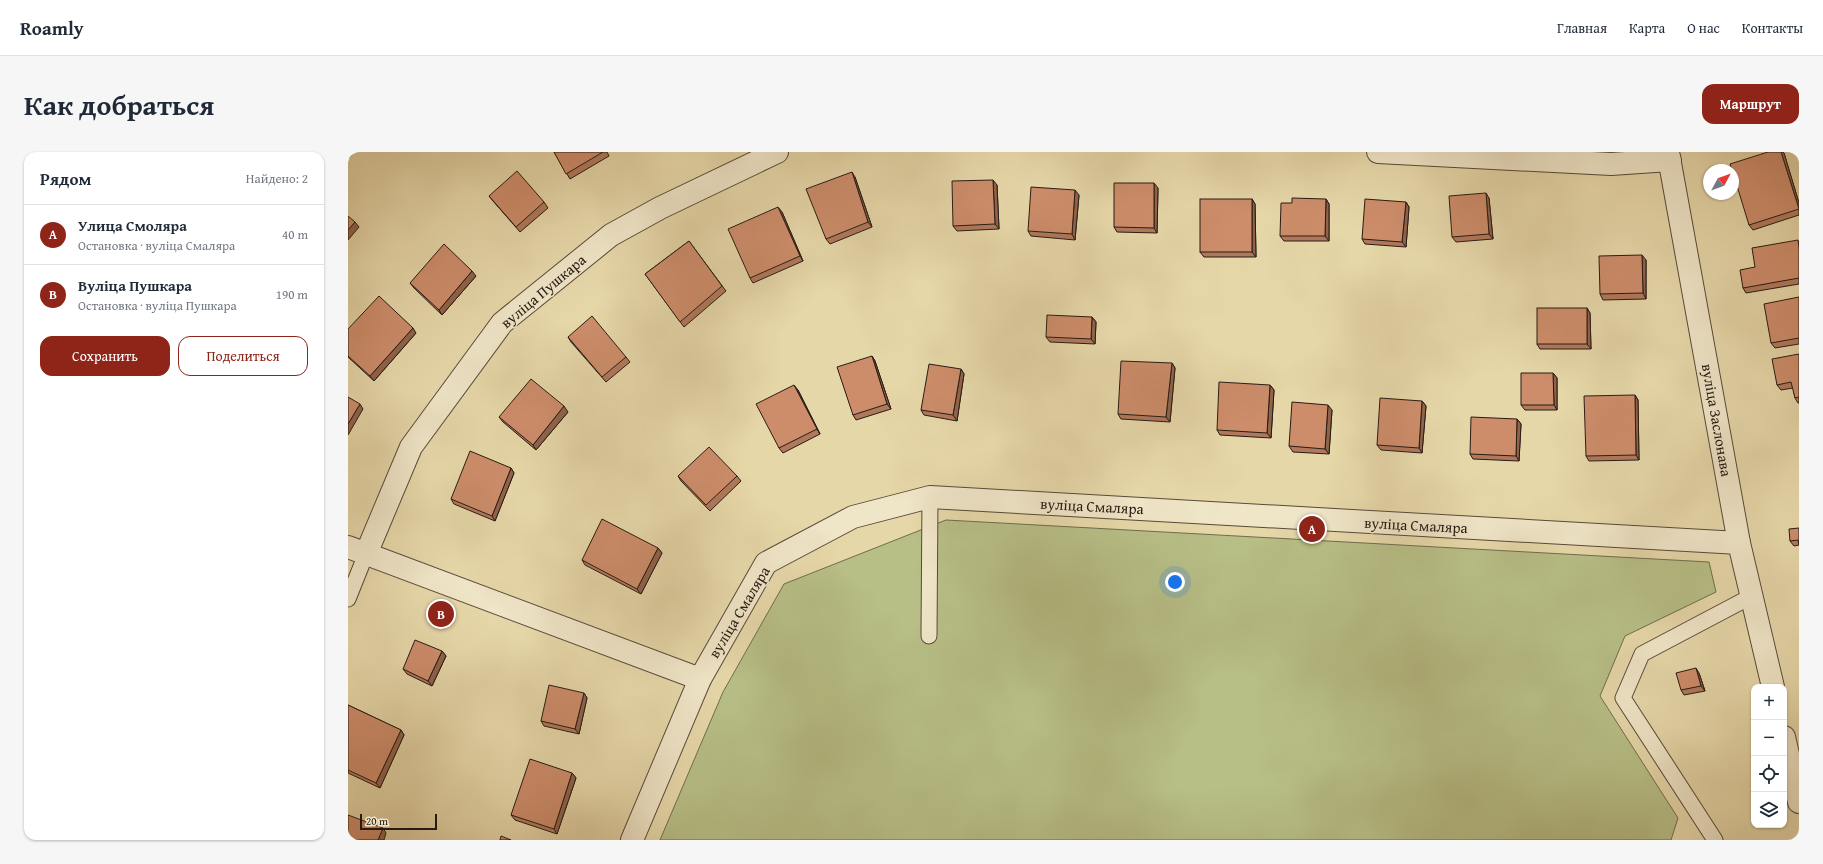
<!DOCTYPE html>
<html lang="ru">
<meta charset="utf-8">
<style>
:root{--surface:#fff;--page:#f6f6f7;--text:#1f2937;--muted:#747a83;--line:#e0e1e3;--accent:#8f2418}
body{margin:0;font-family:"Gentium Book Plus",serif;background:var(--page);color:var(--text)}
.controls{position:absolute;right:12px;bottom:12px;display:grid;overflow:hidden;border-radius:8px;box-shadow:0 1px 3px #0004}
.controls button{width:36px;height:36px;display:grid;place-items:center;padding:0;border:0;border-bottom:1px solid var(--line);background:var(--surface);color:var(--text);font:20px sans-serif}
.compass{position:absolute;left:1355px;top:12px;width:36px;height:36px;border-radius:50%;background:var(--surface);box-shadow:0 1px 3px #0004;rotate:49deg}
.scale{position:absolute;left:12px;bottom:10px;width:77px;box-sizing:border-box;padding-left:4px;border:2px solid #281b14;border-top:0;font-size:11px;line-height:14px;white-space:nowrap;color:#281b14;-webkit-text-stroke:3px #efe5c7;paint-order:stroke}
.you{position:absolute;left:827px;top:430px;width:14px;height:14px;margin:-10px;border:3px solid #fff;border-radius:50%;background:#1a73e8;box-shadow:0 0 0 6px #1a73e833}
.badge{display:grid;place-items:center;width:26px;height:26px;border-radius:50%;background:var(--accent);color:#fff;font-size:13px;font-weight:700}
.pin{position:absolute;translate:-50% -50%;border:2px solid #fff;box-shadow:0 1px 4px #0006}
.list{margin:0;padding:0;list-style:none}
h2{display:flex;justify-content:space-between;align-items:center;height:52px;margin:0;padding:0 16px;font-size:17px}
h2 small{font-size:13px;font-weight:400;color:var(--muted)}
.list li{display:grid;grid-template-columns:26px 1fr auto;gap:12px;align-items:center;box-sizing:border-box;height:60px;padding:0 16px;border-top:1px solid var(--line)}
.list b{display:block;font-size:15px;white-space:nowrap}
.list p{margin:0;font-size:13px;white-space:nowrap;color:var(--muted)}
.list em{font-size:13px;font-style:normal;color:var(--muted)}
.actions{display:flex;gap:8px;padding:12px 16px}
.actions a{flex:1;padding:9px 0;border:1px solid var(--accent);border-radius:12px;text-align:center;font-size:14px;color:var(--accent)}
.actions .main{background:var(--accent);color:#fff}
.icon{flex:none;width:22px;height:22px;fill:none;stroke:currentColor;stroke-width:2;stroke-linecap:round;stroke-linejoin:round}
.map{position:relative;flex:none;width:1451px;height:688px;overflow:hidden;border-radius:12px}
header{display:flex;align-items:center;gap:24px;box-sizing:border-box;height:56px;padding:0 20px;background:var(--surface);border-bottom:1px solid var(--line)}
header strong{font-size:19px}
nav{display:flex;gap:22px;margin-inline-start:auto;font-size:14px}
.intro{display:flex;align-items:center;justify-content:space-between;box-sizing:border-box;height:96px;padding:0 24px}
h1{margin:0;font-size:28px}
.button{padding:10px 18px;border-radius:12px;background:var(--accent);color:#fff;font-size:14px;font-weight:700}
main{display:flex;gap:24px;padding:0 24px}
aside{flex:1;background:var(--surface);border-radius:12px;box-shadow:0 1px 3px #0004}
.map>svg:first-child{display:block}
</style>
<header>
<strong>Roamly</strong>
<nav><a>Главная</a><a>Карта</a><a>О нас</a><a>Контакты</a></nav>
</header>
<div class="intro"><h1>Как добраться</h1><a class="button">Маршрут</a></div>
<main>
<aside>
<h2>Рядом<small>Найдено: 2</small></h2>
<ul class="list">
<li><span class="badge">A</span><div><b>Улица Смоляра</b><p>Остановка · вуліца Смаляра</p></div><em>40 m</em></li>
<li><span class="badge">B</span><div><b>Вуліца Пушкара</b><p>Остановка · вуліца Пушкара</p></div><em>190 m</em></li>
</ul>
<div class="actions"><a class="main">Сохранить</a><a>Поделиться</a></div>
</aside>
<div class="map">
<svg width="1451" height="688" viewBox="0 0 1451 688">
<rect width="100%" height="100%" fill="#e6d7a9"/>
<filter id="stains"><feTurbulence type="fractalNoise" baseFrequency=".005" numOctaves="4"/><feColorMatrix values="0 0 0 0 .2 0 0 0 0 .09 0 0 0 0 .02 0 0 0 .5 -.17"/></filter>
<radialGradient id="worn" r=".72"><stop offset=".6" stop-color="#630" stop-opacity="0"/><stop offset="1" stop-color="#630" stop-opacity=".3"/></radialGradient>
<path fill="#b7be86" stroke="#706c4d" d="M598,368l763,42 7,30 -91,44 -25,60 78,122 -7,22h-1011l63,-148 61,-108z"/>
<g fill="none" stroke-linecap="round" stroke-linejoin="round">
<g stroke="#584a39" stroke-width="17">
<g id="service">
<path d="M0,447l18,-45"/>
<path d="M581,484l1,-139"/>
<path d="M1367,688l-92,-142 19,-44 110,-58"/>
</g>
</g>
<g stroke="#584a39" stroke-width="24">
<g id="minor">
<path d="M1030,0l233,12 59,-4"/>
<path d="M1320,0l71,391 34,144"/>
<path d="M0,395l352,132"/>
<path d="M18,402l45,-107 91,-124 109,-88 49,-27 117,-56"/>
<path d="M1436,585l15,65"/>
<path d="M284,688l68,-161 66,-116 87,-46 77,-20 809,46"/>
</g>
</g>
<use href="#service" stroke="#efe5c7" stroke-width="15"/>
<use href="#minor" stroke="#efe5c7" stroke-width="22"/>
</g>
<g fill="#b0795c" stroke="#281b14">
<path d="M206,0h53l2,4 -39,23z"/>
<path d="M1436,1l15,50v12l-46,15 -4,-5z"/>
<path d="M507,25l17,50 -42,17 -4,-5z"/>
<path d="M649,33l2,44 -42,2 -4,-5z"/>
<path d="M810,36l-1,45 -40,-1 -3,-5z"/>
<path d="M731,43l-4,45 -44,-4 -3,-5z"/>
<path d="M141,44l55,6 4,6 -28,24 -27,-31z"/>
<path d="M1141,46l4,41 -37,3 -4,-5z"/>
<path d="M904,47l3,5 1,53h-52l-4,-5z"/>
<path d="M978,47l3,5v37h-45l-4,-5z"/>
<path d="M1058,50l3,5 -3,40 -41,-3 -3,-5z"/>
<path d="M434,60l21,49 -50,22 -3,-5z"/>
<path d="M341,89l37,50 -42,36 -39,-53z"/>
<path d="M1451,89v43l-53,9 -3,-5 12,-21z"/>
<path d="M1298,108v39l-43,1 -3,-6z"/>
<path d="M128,124l-34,39 -28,-27 -4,-5z"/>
<path d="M1451,145v47l-24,4 -4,-5z"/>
<path d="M1239,156l3,5 1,36h-51l-3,-5z"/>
<path d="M744,165l4,5 -1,22 -45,-2 -4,-5z"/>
<path d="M0,177l68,4 -42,48 -26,-24z"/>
<path d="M220,185l58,20 4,5 -24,20 -35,-40z"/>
<path d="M1451,202v49h-1l-3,-5 -2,-10 -12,2 -4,-5z"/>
<path d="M524,204l3,5 16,48 -35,11 -3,-5z"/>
<path d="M824,211l3,5 -5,54 -49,-3 -3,-5z"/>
<path d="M613,217l3,5 -7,47 -33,-6 -3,-5z"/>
<path d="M1205,221l4,5v32h-32l-4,-5z"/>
<path d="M922,233l4,5 -3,48 -51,-3 -3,-5z"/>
<path d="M450,238l22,44 -37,19 -4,-5z"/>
<path d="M1287,243l3,5 1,60 -50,1 -3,-5z"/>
<path d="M1074,249l4,5 -4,47 -41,-3 -4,-5z"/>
<path d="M984,258l-3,44 -36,-2 -4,-6z"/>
<path d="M220,260l-32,38 -33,-28 -4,-5z"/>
<path d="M1169,267l4,5 -2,37 -46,-2 -3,-5z"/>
<path d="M163,316l3,5 -19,48 -41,-17 -3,-5z"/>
<path d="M330,324h59l4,5 -31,30 -29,-30z"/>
<path d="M1451,376v17l-5,1 -4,-5z"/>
<path d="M310,396l4,5 -21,41 -56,-29 -3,-5z"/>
<path d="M94,499l4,5 -14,30 -25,-12 -4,-5z"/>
<path d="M1351,521l6,18 -21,4 -3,-5z"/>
<path d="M236,541l3,5 -8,36 -35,-8 -3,-5z"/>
<path d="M0,553l53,25 3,5 -24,53 -32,-15z"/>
<path d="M224,621l4,5 -19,56 -42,-14 -4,-5z"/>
</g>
<g fill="#90634b" stroke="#281b14">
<path d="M0,0h6l-6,7z"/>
<path d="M1433,0h2l1,1 15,50v6z"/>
<path d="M504,20l3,5 17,50 -4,-5z"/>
<path d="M645,28l4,5 2,44 -4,-5z"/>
<path d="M806,31l4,5 -1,45 -3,-5z"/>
<path d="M727,38l4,5 -4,45 -3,-6z"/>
<path d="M1138,41l3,5 4,41 -4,-5z"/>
<path d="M904,47l3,5 1,53 -4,-5z"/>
<path d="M978,47l3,5v37l-4,-5z"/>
<path d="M1058,50l3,5 -3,40 -4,-5z"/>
<path d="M430,55l4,5 21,49 -3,-5z"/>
<path d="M7,70l4,5 -11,13v-10z"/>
<path d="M1294,103l4,5v39l-3,-6z"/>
<path d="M124,119l4,5 -34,39 -3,-5z"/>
<path d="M1239,156l3,5 1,36 -4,-5z"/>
<path d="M744,165l4,5 -1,22 -4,-5z"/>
<path d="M65,176l3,5 -42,48 -4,-5z"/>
<path d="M524,204l3,5 16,48 -4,-5z"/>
<path d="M824,211l3,5 -5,54 -4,-5z"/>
<path d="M613,217l3,5 -7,47 -4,-6z"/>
<path d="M1205,221l4,5v32l-3,-5z"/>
<path d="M446,233l4,5 22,44 -3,-5z"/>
<path d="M922,233l4,5 -3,48 -4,-5z"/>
<path d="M1287,243l3,5 1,60 -3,-5z"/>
<path d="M1074,249l4,5 -4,47 -3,-5z"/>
<path d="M12,252l3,5 -15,26v-11z"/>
<path d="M980,253l4,5 -3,44 -4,-5z"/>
<path d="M216,254l4,6 -32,38 -3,-5z"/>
<path d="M1169,267l4,5 -2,37 -3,-5z"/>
<path d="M163,316l3,5 -19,48 -3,-5z"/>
<path d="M310,396l4,5 -21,41 -4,-5z"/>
<path d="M94,499l4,5 -14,30 -4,-5z"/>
<path d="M1348,516l3,5 6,18 -4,-5z"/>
<path d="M236,541l3,5 -8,36 -4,-5z"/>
<path d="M53,578l3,5 -24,53 -4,-5z"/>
<path d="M224,621l4,5 -19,56 -3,-5z"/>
<path d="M35,676l3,5 -2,7h-6z"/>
</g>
<g fill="#cd8d6b" stroke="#281b14">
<path d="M206,0h49l-37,22z"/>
<path d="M1420,0h13l18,57 -50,16 -16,-52v-3h-1l-2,-6z"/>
<path d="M169,19l27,31 -28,25 -27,-31z"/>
<path d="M504,20l16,50 -42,17 -20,-50z"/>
<path d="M645,28l2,44 -42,2 -1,-45z"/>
<path d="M766,31h40v45l-40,-1z"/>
<path d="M683,35l44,3 -3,44 -44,-3z"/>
<path d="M1138,41l3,41 -37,3 -3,-41z"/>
<path d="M944,46l34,1 -1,37h-45l1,-33h11z"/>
<rect x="852" y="47" width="52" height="53"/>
<path d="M1017,47l41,3 -4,40 -40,-3z"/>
<path d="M430,55l22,49 -50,22 -22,-49z"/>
<path d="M0,64l7,6 -7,8z"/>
<path d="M1450,88l1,8v30l-56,10 -3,-18 15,-3 -3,-19z"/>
<path d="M341,89l33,45 -42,36 -35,-48z"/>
<path d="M96,92l28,27 -33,39 -29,-27z"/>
<path d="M1294,103l1,38 -43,1 -1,-38z"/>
<path d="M31,144l34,32 -43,48 -22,-20v-27z"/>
<path d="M1451,145v41l-28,5 -7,-39z"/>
<rect x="1189" y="156" width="50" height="36"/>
<path d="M699,163l45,2 -1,22 -45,-2z"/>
<path d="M244,164l34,41 -24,20 -34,-40z"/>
<path d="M1451,202v43l-4,1 -4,-16 -14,3 -5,-26z"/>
<path d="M524,204l15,48 -34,11 -16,-48z"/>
<path d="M773,209l51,2 -6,54 -48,-3z"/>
<path d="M581,212l32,5 -8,46 -32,-5z"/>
<path d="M1173,221h32l1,32h-33z"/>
<path d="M183,227l33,27 -31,39 -34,-28z"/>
<path d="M871,230l51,3 -3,48 -50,-3z"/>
<path d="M446,233l23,44 -38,19 -23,-44z"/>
<path d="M1287,243l1,60 -50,1 -2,-60z"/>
<path d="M0,245l12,7 -12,20z"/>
<path d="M1032,246l42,3 -3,47 -42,-3z"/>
<path d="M944,250l36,3 -3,44 -36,-3z"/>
<path d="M1123,265l46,2 -1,37 -46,-2z"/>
<path d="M361,295l28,29 -31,29 -28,-29z"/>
<path d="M122,299l41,17 -19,48 -41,-17z"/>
<path d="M254,367l56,29 -21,41 -55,-29z"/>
<path d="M1451,376v16l-1,-4 -8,1 -1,-12z"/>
<path d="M67,488l27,11 -14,30 -25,-12z"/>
<path d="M1348,516l5,18 -20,4 -5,-17z"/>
<path d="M201,533l35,8 -9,36 -34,-8z"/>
<path d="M0,553l53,25 -25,53 -28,-13z"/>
<path d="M182,607l42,14 -18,56 -43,-14z"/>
<path d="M0,663l35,13 -5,12h-30z"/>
<path d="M153,684l10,4h-11z"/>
</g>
<g text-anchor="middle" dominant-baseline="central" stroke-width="3" stroke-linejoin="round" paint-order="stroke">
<g font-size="15" fill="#281b14" stroke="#efe5c7">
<text transform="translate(195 139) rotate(-40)">вуліца Пушкара</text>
<text transform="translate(1369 268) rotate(80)">вуліца Заслонава</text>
<text transform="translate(744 354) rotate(3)">вуліца Смаляра</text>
<text transform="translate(1068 373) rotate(3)">вуліца Смаляра</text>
<text transform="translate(391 460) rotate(-59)">вуліца Смаляра</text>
</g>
</g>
<rect width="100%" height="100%" filter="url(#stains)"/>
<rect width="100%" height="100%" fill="url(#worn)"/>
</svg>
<div class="controls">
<button>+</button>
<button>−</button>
<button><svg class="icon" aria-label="locate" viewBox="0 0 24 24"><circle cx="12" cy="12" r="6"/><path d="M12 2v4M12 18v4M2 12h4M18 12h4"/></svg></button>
<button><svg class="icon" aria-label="layers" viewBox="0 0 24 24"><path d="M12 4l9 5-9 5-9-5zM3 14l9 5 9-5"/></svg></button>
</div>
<svg class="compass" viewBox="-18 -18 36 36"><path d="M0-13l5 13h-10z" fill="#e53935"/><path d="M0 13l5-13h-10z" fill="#747a83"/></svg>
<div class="scale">20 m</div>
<div class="you"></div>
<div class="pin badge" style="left:964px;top:377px">A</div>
<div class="pin badge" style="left:93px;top:462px">B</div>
</div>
</main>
